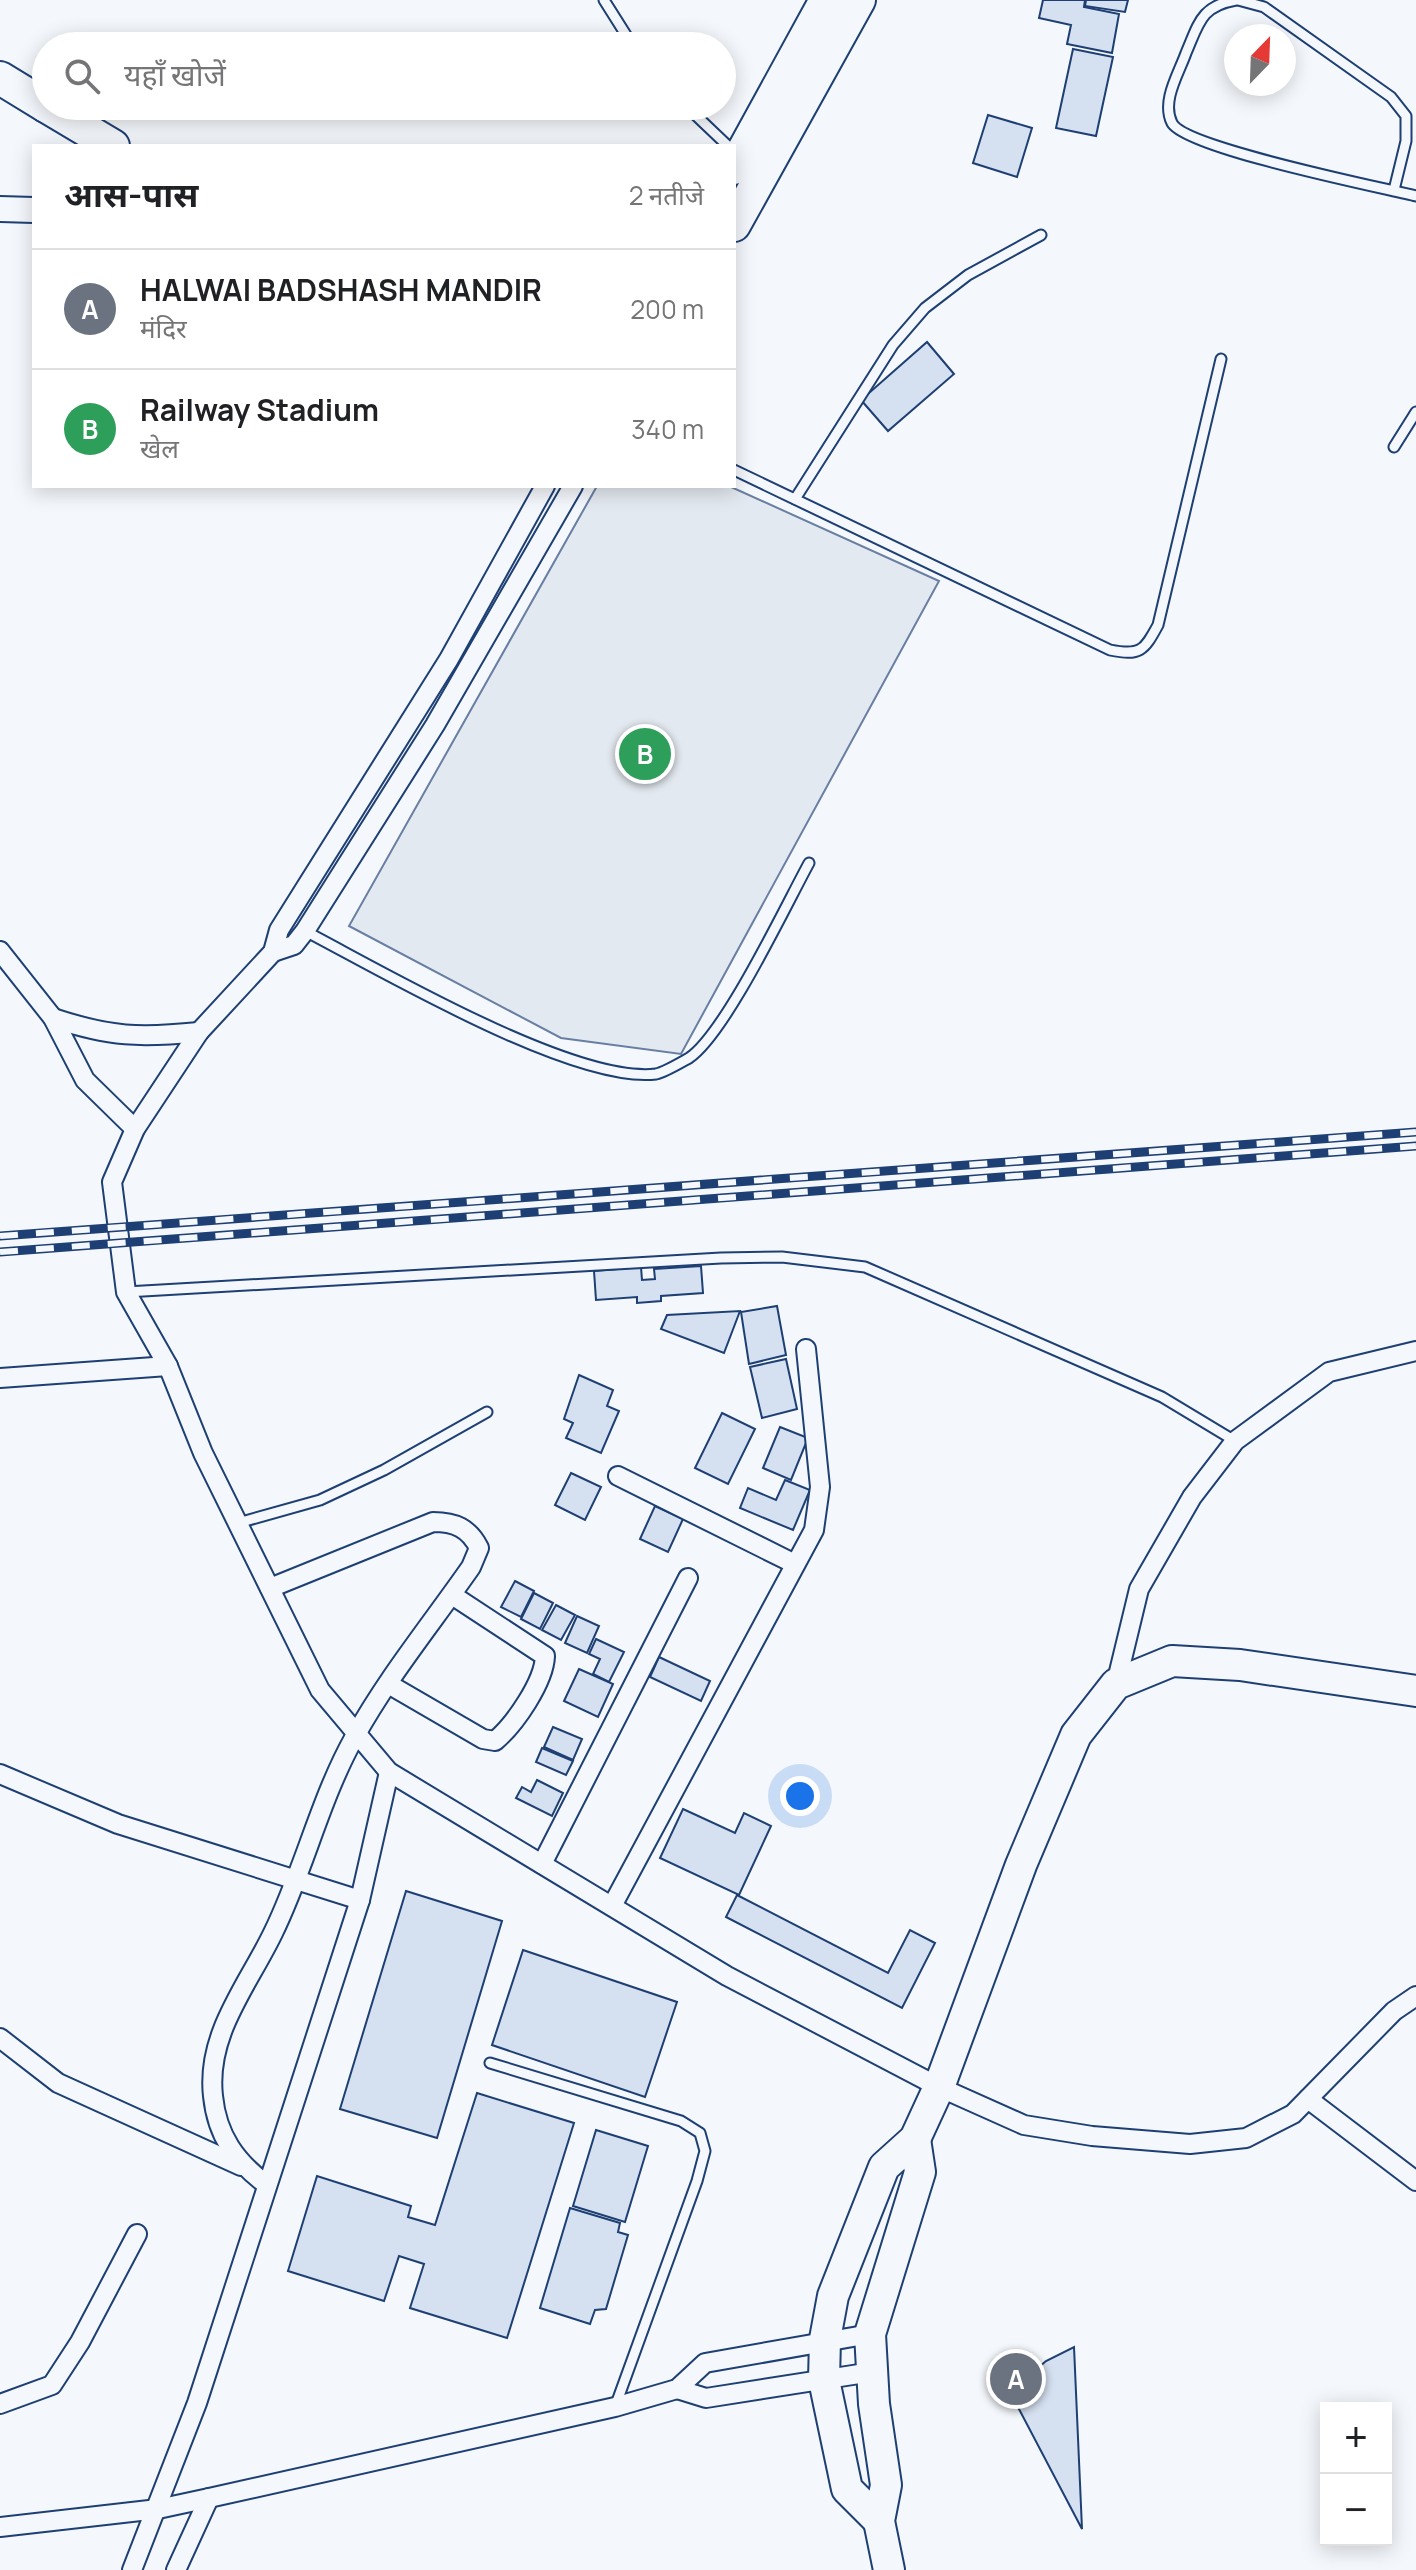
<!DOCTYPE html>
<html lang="hi">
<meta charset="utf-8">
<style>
:root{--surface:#fff;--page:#f2f2f2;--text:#202124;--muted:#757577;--line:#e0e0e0;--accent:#c62828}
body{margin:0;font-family:Manrope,"Noto Sans Devanagari",sans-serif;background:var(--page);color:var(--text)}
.controls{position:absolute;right:24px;bottom:24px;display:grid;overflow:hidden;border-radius:0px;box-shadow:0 4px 20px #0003}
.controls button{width:72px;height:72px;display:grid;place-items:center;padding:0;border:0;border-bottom:2px solid var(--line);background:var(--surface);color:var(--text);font:40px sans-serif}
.compass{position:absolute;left:1224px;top:24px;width:72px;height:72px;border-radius:50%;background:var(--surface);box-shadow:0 4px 20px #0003;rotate:23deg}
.you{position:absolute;left:800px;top:1796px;width:28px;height:28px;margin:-20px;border:6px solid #fff;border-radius:50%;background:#1a73e8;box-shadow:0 0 0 12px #1a73e833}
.badge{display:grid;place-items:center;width:52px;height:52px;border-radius:50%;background:var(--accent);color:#fff;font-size:26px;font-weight:700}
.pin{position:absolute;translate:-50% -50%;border:4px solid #fff;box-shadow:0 2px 8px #0006}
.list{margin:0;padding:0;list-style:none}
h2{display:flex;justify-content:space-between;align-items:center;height:104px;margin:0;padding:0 32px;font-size:34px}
h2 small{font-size:26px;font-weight:400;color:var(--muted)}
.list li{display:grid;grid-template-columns:52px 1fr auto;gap:24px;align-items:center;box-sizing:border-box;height:120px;padding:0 32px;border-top:2px solid var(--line)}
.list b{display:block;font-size:30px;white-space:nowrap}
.list p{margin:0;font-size:26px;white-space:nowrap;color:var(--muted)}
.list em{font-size:26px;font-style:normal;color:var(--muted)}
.icon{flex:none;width:44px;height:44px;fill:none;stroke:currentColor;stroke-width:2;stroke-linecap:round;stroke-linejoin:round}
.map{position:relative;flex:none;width:1416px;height:2570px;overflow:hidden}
.search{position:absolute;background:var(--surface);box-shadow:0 4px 20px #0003;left:32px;top:32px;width:704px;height:88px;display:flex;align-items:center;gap:20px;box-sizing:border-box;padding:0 28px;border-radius:44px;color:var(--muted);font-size:30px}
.panel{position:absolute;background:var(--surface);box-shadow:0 4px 20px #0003;left:32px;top:144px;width:704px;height:344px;border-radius:0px}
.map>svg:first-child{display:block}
</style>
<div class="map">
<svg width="1416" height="2570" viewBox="0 0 1416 2570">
<rect width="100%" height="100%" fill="#f4f7fb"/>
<path fill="#e3e9f0" stroke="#687fa3" stroke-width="2" d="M597,486h132l210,95 -258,473 -120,-16 -212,-112z"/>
<g fill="#d5e0f0" stroke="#1d3f73" stroke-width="2">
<path d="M1043,0h42l-1,7 35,7 -7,39 -45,-9 4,-19 -32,-7z"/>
<path d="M1086,0h42l-3,12 -40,-6z"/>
<path d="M1073,49l40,8 -17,79 -40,-8z"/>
<path d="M988,115l44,13 -15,49 -44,-14z"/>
<path d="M927,342l27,32 -66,57 -27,-31z"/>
<path d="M701,1266l2,27 -42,3v5l-24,2v-6l-41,3 -2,-29 47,-4 1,13 13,-1 -1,-10z"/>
<path d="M777,1306l9,49 -37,9 -8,-52z"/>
<path d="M740,1311l-16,42 -63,-24 6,-14z"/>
<path d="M786,1359l11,50 -35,9 -12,-51z"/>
<path d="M579,1375l34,15 -6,16 12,5 -18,42 -35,-15 7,-15 -9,-4z"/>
<path d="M722,1413l33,16 -27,55 -33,-16z"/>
<path d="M780,1427l28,11 -17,42 -28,-12z"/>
<path d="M571,1473l30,14 -16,33 -30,-15z"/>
<path d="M785,1480l25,10 -17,40 -53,-22 8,-20 28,12z"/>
<path d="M655,1506l28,13 -15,33 -28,-13z"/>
<path d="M515,1581l19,10 -13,26 -20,-10z"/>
<path d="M534,1593l19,10 -13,26 -19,-10z"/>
<path d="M556,1605l19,10 -14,25 -19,-10z"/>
<path d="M577,1616l22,10 -12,27 -22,-10z"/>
<path d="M596,1639l28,13 -15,30 -16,-8 7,-15 -11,-5z"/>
<path d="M659,1657l51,24 -9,20 -51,-24z"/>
<path d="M579,1669l34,15 -15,33 -34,-16z"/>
<path d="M553,1727l29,12 -9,21 -29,-13z"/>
<path d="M542,1748l31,13 -7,14 -30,-13z"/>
<path d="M537,1780l26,13 -11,23 -36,-18 6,-11 9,5z"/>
<path d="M683,1809l52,24 9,-20 27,13 -32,69 -79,-37z"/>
<path d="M406,1891l96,30 -65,217 -97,-29z"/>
<path d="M737,1895l151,78 22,-43 25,13 -33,65 -176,-91z"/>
<path d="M523,1950l154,52 -32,95 -153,-52z"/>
<path d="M477,2093l97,30 -67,215 -97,-30 14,-44 -25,-8 -15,45 -96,-30 29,-95 94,30 -3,11 27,8z"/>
<path d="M596,2130l52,16 -23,76 -52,-16z"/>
<path d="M570,2208l50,15 -2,9 10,3 -22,74 -11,1 -5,14 -50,-16z"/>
<path d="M1074,2347l8,182 -72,-137 36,-31z"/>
</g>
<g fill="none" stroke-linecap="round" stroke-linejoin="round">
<g stroke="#1d3f73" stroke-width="13">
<g id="service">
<path d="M604,0l29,46"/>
<path d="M1236,0c-35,6 -37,23 -50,53 -7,20 -25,48 -14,70 13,25 207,64 244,73"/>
<path d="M1238,0l26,7 127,90 15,19v25l-12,49"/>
<path d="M686,106l42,40"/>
<path d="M1394,447l22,-35"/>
<path d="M734,470l376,180c30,6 34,1 48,-25l63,-266"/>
<path d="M795,499l98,-154 32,-37 43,-33 73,-40"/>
<path d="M305,931c77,40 269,153 351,143 9,-2 24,-11 33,-16 36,-24 96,-151 120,-195"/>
<path d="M126,1292l595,-34 61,-1 83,10 297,130 73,44"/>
<path d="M238,1523l82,-23 64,-30 103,-58"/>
<path d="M490,2063l191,58 19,12 5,18 -8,30 -82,226"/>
</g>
</g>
<g stroke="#1d3f73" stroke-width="22">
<g id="minor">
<path d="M545,486l-96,173 -170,271 -6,22 -74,80 -64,97 -23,53 14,110 42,74 35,87 117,237 69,82 338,204 212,111 85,38 68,11 98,8 56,-6 47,-24 101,-103 22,-15"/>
<path d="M0,951l53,67 32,62 50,49"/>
<path d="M273,952l21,-7 11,-14 130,-206 138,-239"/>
<path d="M53,1018c57,19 87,20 146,14"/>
<path d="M0,1378l168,-12"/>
<path d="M618,1476l177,88"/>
<path d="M1116,1684l23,-95 53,-92 43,-56 94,-69 87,-21"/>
<path d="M390,1685l93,54 12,2c20,-17 49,-59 50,-85l-93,-61"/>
<path d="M0,1774l118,50 242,76"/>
<path d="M542,1864l146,-286"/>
<path d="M612,1906l202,-376 6,-43 -14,-138"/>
<path d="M0,2038l58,45 183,83"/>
<path d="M1308,2099l108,82"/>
<path d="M267,2185c-31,-23 -50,-49 -54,-89 -7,-62 35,-111 60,-163 31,-63 47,-134 81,-195 33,-60 78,-115 117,-171l8,-19c-10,-20 -24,-26 -46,-26l-163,66"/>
<path d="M677,2389l29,9 166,-26"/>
<path d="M0,2404l52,-19 28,-43 57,-108"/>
<path d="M0,2527l158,-18 51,-11 406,-91 62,-18 28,-26 165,-29"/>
<path d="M132,2570l65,-167 163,-503 29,-128"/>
<path d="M176,2570l33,-72"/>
</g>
</g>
<g stroke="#1d3f73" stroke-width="28">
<path id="tertiary" d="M0,209l34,1"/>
</g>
<g stroke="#1d3f73" stroke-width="34">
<g id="primary">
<path d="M879,2521l-32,-32 -23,-109 1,-41 8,-43 51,-129 31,-28 24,-52 82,-222 55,-130 40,-51 56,-23 68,4 176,26"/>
<path d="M889,2570l-10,-49 7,-36 -12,-81 -4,-70 50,-162 -5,-33"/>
</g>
</g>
<g stroke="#1d3f73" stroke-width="36">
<g id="trunk">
<path d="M0,78l46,28"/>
<path d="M46,106l67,40"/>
<path d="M734,168l92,-168"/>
<path d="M734,225l125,-225"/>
</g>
</g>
<use href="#service" stroke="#f4f7fb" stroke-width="9"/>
<use href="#minor" stroke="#f4f7fb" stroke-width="18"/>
<use href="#tertiary" stroke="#f4f7fb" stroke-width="24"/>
<use href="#primary" stroke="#f4f7fb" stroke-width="30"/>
<use href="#trunk" stroke="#f4f7fb" stroke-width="32"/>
<g stroke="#1d3f73" stroke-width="9">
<g id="rail">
<path d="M0,1236l1416,-104"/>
<path d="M0,1252l1416,-106"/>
</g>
</g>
<use href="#rail" stroke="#f4f7fb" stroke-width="6" stroke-dasharray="18" stroke-linecap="butt"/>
</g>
</svg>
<div class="controls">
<button>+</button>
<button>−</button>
</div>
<svg class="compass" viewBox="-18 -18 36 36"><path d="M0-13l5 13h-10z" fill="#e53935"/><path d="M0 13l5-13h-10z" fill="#757577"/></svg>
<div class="you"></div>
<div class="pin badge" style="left:1016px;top:2379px;background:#6b7280">A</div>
<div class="pin badge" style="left:645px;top:754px;background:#2e9e5b">B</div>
<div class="search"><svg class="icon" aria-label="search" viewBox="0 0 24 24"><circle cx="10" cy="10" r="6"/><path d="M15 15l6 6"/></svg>यहाँ खोजें</div>
<section class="panel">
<h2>आस-पास<small>2 नतीजे</small></h2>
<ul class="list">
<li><span class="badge" style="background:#6b7280">A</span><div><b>HALWAI BADSHASH MANDIR</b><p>मंदिर</p></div><em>200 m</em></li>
<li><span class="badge" style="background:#2e9e5b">B</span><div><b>Railway Stadium</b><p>खेल</p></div><em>340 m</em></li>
</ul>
</section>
</div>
